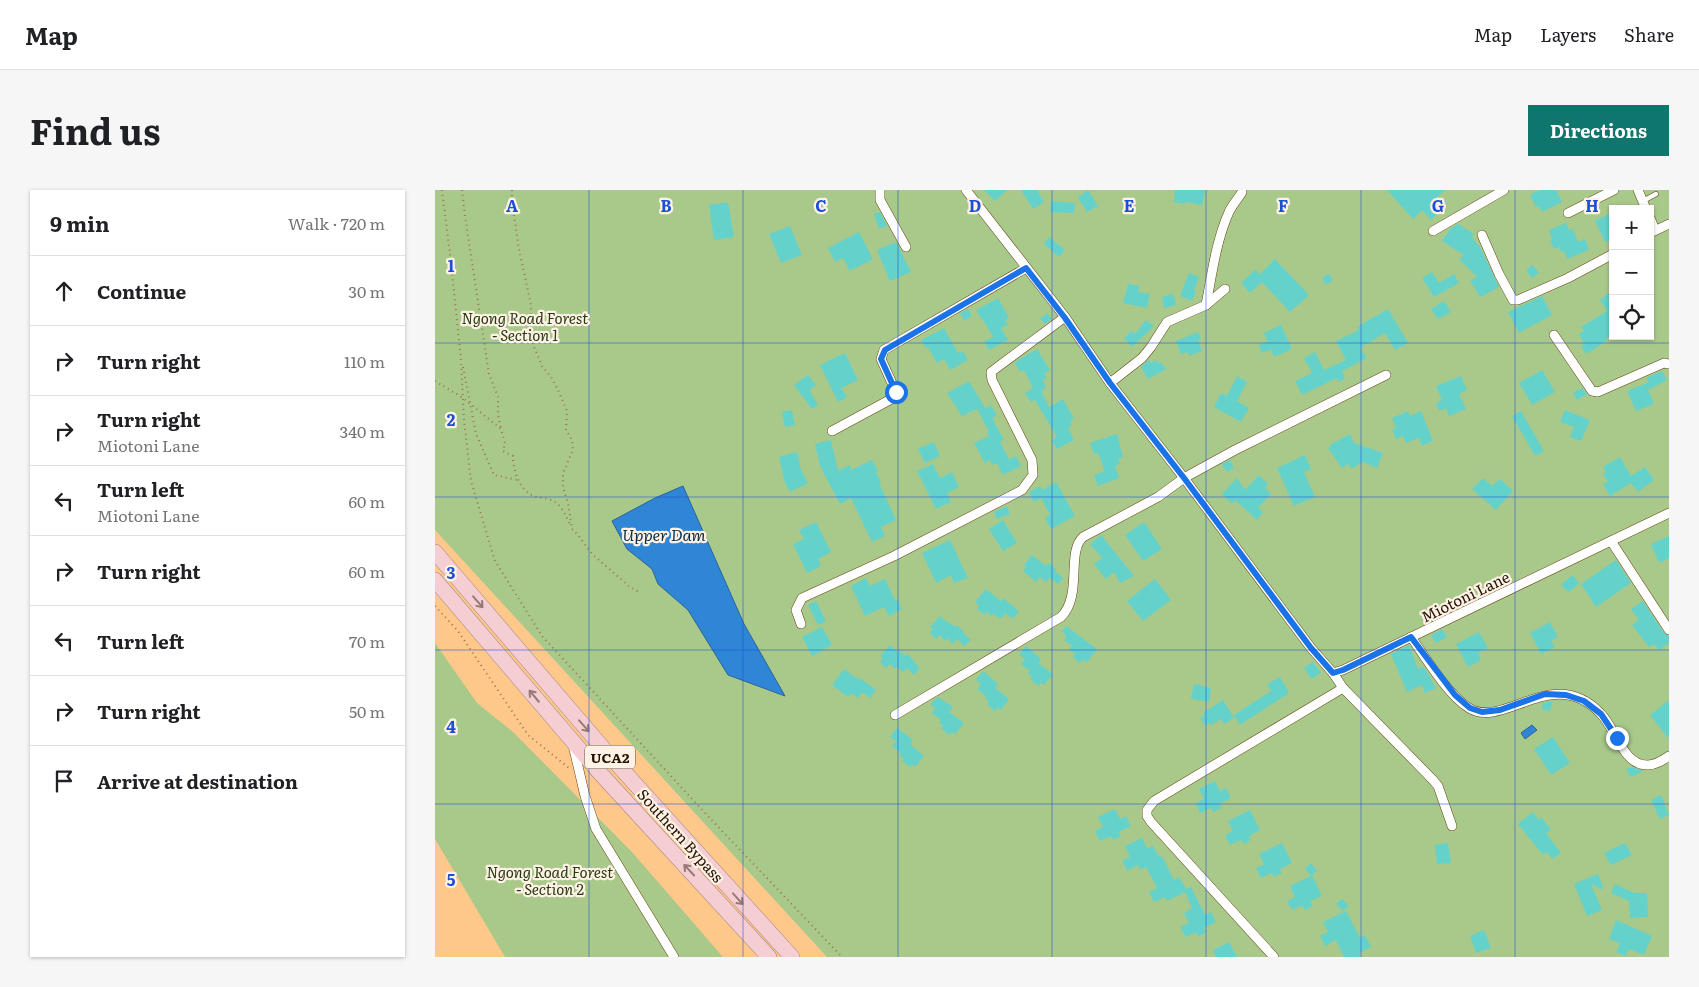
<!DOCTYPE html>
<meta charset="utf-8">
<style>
:root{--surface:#fff;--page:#f6f6f6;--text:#202124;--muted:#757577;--line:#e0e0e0;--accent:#0f766e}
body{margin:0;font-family:Literata,serif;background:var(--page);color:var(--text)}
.controls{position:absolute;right:15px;top:15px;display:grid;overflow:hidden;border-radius:0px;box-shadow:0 1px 4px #0004}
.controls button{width:45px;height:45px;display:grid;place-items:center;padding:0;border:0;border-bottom:1px solid var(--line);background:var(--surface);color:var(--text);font:25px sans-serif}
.stop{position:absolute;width:15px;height:15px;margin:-11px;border:4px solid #1a73e8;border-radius:50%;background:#fff}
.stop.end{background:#1a73e8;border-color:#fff;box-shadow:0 1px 5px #0008}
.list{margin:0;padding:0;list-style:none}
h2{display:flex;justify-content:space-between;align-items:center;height:65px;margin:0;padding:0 20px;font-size:21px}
h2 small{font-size:16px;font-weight:400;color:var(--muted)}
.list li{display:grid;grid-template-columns:32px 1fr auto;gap:15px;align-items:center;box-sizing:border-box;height:70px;padding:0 20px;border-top:1px solid var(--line)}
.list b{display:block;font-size:19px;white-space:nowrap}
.list p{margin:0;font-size:16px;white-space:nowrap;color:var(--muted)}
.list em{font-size:16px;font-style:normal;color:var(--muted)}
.icon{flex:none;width:28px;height:28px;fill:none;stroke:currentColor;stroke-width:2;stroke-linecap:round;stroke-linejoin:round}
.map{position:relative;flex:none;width:1234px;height:767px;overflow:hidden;border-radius:0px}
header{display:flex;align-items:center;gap:30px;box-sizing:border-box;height:70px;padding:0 25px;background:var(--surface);border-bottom:1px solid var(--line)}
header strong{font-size:24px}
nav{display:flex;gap:28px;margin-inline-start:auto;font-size:18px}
.intro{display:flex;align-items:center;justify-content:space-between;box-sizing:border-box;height:120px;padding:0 30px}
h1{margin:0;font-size:35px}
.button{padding:12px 22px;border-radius:0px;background:var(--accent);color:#fff;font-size:18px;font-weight:700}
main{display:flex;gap:30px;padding:0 30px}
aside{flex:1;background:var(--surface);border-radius:0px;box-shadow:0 1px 4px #0004}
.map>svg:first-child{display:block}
</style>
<header>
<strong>Map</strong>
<nav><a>Map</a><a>Layers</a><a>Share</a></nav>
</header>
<div class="intro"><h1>Find us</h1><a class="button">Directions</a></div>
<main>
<aside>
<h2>9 min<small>Walk · 720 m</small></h2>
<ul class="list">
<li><svg class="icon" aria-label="ahead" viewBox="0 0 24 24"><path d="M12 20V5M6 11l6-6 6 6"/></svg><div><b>Continue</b></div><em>30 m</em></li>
<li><svg class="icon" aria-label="right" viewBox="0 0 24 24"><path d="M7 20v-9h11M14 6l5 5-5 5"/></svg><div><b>Turn right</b></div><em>110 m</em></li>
<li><svg class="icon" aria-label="right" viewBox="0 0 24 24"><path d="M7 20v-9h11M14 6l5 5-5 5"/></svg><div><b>Turn right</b><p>Miotoni Lane</p></div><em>340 m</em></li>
<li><svg class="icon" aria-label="left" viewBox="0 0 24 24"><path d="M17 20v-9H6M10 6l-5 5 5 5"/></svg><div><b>Turn left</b><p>Miotoni Lane</p></div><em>60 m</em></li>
<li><svg class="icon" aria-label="right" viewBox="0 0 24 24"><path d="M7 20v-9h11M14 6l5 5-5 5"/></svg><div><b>Turn right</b></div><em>60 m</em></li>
<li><svg class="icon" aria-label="left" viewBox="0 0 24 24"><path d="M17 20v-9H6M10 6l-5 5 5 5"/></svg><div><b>Turn left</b></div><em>70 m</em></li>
<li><svg class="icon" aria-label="right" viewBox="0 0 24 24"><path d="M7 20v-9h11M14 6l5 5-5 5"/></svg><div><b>Turn right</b></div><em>50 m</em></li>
<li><svg class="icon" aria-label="arrive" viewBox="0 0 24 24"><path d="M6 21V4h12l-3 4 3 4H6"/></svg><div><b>Arrive at destination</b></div></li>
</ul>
</aside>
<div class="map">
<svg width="1234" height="767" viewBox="0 0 1234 767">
<rect width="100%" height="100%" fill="#fdc889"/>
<g fill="#a9c98b" fill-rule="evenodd">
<path d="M0,0h1234v767h-842l-392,-427zM1178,19h37v127h-37z"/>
<path d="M0,453l42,60 36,29 119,120 91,105h-218l-70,-118z"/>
</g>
<g fill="#2f86d7" stroke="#2c6396">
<path d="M248,296l61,138 41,72 -57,-21 -40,-65 -30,-26 -6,-15 -25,-20 -15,-28 43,-23z"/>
<path d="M1097,535l5,5 -12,9 -4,-6z"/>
</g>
<g fill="#65d1cb">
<path d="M549,0h23l-12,11z"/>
<path d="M586,0h16l7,12 -11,7z"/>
<path d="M653,0l10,16 -11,6 -9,-15z"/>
<path d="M740,0h30l-3,15 -17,-3v2l-11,-2z"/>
<path d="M952,0h58l-15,14 8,9 -7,7 -9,-10 -9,9z"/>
<path d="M1104,0h17l6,12 -20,10 -3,-6 -3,1 -6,-12z"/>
<path d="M616,11l24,2 -1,10 -24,-1z"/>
<path d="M293,12l6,35 -20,3 -5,-35z"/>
<path d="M445,22l7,14 -8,3 -5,-15z"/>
<path d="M1178,22v27l-8,3 -10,-21z"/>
<path d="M1131,33l3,7 4,-1 5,13 7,-3 4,11 -22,9 -3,-8 -3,1 -2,-5 -5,2 -4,-9 2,-1 -3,-9z"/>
<path d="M1023,34l16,10 -2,4 8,9 19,40 -19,10 -10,-17 7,-3 -18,-18 5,-4 -22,-14 9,-13z"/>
<path d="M355,36l12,29 -21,8 -12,-29z"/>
<path d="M424,42l14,27 -23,12 -7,-13 -8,4 -7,-14z"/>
<path d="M614,47l16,13 -6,7 -15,-13z"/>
<path d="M461,52l15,30 -21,9 -13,-31z"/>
<path d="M840,69l34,36 -19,17 -28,-30 -12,11 -9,-10 15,-14 3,6z"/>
<path d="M1098,75l6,8 -7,5 -6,-8z"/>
<path d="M997,82l7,11 15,-9 5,9 -25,14 -12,-19z"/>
<path d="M754,83l10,4 -5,13 2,1 -4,10 -12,-5z"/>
<path d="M894,84l4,6 -7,5 -4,-7z"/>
<path d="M693,94l11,2 -1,6 12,2 -3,14 -24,-5z"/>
<path d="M1178,100v44l-8,5 2,2 -21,13 -5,-8 3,-2 -5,-10 5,-3 -3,-4 26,-16 -7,-11z"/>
<path d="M738,104l3,11 -12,3 -2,-11z"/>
<path d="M1107,106l10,19 -33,18 -11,-21z"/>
<path d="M563,108l11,20 -4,2 3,5 -7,3 7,12 -19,10 -5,-9 9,-4 -11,-19 -1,1 -5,-9z"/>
<path d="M1009,111l7,11 -13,7 -7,-10z"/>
<path d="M533,119l4,7 -8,5 -4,-8z"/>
<path d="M953,119l20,34 -13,7 -10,-17 -25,15 7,10 -25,13 3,8 -7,3 -1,-4 -35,17 -7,-14 17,-8 -8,-15 11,-6 9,18 22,-10 -10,-19 23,-11 -2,-3z"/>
<path d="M612,123l5,6 -7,5 -5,-5z"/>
<path d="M711,130l8,6 -22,21 -8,-9 8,-7 3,3z"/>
<path d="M846,135l11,24 -18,8 -3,-8 -9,4 -3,-8 8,-4 -3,-8z"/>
<path d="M509,138l14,25 5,-2 5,9 -18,10 -6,-11 -7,4 -9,-16 -2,1 -5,-8z"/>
<path d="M763,142l3,7 -3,1 4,11 -13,5 -1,-4 -7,2 -5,-13z"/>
<path d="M602,159l13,21 -6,3 3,5 -4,2 3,8 -5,3 8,16 14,-8 11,20 -4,2 2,5 -4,2 6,12 -17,9 -5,-9 5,-3 -22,-37 -4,2 -6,-9 8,-5 -9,-18 -4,2 -5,-10z"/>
<path d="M410,163l13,27 -17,8 6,9 -9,5 -18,-37z"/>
<path d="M714,170l2,3 5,-3 3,4 2,-2 5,7 -18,10 -7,-12z"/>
<path d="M1107,180l13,22 -23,13 -13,-22z"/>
<path d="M1227,181l5,9 -19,10 6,14 -18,7 -9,-20 22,-9 -3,-4z"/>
<path d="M373,185l8,10 -7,5 9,15 -6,4 -18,-24z"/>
<path d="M802,186l10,6 -10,19 12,7 -8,14 -27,-15 7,-14 6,3z"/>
<path d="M1026,186l6,14 -8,4 7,15 -17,7 -3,-8 -7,3 -3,-8 6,-3 -6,-14z"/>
<path d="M534,191l16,27 6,-3 6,11 -5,2 12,22 -4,2 9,17 7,-3 5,10 -18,9 -6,-12 -5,2 -2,-5 -5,3 -11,-20 15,-7 -2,-3 2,-1 -12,-23 -15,7 -15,-23z"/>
<path d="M1147,198l5,6 -10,6 -4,-7z"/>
<path d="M357,220l3,15 -10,2 -3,-15z"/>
<path d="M1130,220l25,10 -9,21 -11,-4 4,-10 -14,-5z"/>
<path d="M973,221l2,5 11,-5 12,30 -11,5 -3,-8 -13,5 -3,-7 -7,3 -4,-9 4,-2 -4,-10z"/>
<path d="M1086,221l23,40 -9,5 -23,-40z"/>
<path d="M682,244l6,23 -5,2 2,5 -5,2 4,12 -21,8 -4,-11 11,-4 -7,-18 -4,1 -4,-11z"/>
<path d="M915,244l4,9 29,10 -6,15 -14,-6 -12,7 -3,-5 -6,4 -14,-20 3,-2 -1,-1z"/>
<path d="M396,250l7,31 11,-6 2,5 21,-10 6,11 -2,1 5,10 -2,1 17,37 -15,7 4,9 -13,6 -21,-44 -11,6 -20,-38 -5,-22z"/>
<path d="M499,252l6,14 -15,7 -7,-14z"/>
<path d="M362,262l4,18 7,13 -18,9 -5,-9 -6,-26z"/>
<path d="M870,265l6,14 -7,3 11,25 -21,9 -17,-38z"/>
<path d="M1185,267l11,19 14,-9 9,13 -16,12 -7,-9 -21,13 -7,-12 5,-2 -5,-8 3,-2 -3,-5z"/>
<path d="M795,270l4,8 -7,4 -5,-8z"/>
<path d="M498,274l7,14 12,-6 7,15 -12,6 4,9 -15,7 -19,-38z"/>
<path d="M824,285l9,9 -3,4 6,6 -13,14 5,4 -6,8 -22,-20 -3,4 -10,-10 15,-16 8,12z"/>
<path d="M1048,288l9,8 8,-7 13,12 -17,19 -24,-21z"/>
<path d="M621,292l19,34 -24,13 -6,-11 5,-3 -9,-17 -7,4 -5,-10 11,-6 3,4z"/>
<path d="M572,316l3,8 -13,5 -3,-7z"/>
<path d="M568,330l14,23 -14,8 -14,-22z"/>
<path d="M381,332l15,30 -13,7 3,7 -14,7 -14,-29 11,-5 -5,-9z"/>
<path d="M709,332l18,27 -19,12 -18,-26z"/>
<path d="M666,345l33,41 -14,7 -6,-11 -8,7 -12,-15 8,-6 -12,-14z"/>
<path d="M1234,346v22l-10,5 -8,-19z"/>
<path d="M515,350l18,38 -14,5 -3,-8 -15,8 -14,-30z"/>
<path d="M597,365l14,11 3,-3 7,6 -1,2 8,7 -5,6 -8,-6 -4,4 -6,-5 -4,5 -13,-11 3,-4 -2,-2z"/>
<path d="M1181,370l15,23 -35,24 -15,-23z"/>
<path d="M1138,385l6,9 -11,8 -7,-8z"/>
<path d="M431,388l4,8 15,-7 10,21 2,-1 5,10 -13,7 -5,-9 -19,9 -14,-30z"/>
<path d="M720,389l16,21 -28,21 -16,-20z"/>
<path d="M551,399l15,12 2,-3 16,13 -6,8 -8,-6 -4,6 -8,-5 -1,2 -5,-4 -2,3 -8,-6 2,-4 -4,-3z"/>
<path d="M381,411l10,20 -8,4 -10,-20z"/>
<path d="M1208,411l21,32 5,3v7l-10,7 -5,-6 -5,3 -17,-22 7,-5 -8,-11z"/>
<path d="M505,426l8,7 1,-1 6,5 2,-2 7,7 -1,1 8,7 -7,6 -7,-7 -4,5 -6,-6 -2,3 -5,-6 -4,4 -6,-6 3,-4 -3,-2z"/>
<path d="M1115,432l8,15 -7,3 4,7 -14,7 -11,-21z"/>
<path d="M631,436l31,23 -10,13 -4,-2 -3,3 -7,-6 2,-3 -6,-5 3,-3 -8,-6 3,-4 -5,-4z"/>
<path d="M387,437l10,18 -20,11 -10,-19z"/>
<path d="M1007,439l5,8 -11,6 -5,-8z"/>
<path d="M1044,442l9,16 -10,5 3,7 -13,7 -12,-23z"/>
<path d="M455,455l8,7 1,-2 6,6 2,-2 7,6 -1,1 7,7 -6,7 -7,-7 -4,4 -6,-5 -2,2 -5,-5 -4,4 -6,-6 3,-4 -3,-2z"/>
<path d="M974,455l9,24 6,-2 12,21 -11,5 -3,-8 -15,7 -16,-38z"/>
<path d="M591,456l15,13 -3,4 15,11 -9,11 -3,-2 -2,3 -9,-7 2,-2 -4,-4 2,-2 -9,-7 4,-5 -6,-4z"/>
<path d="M878,472l8,11 -10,6 -7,-11z"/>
<path d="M409,479l15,11 1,-2 16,12 -6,8 -8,-6 -4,6 -7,-5 -3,4 -16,-12z"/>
<path d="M548,481l15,13 -3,4 14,11 -8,11 -3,-2 -3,3 -8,-7 2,-2 -4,-4 1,-2 -9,-7 4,-5 -5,-4z"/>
<path d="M845,487l9,16 -49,32 -6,-10 37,-24 -4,-7z"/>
<path d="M759,494l17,4 -2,14 -18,-3z"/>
<path d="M503,507l15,10 -4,5 15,11 -9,11 -3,-2 -3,3 -8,-7 2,-2 -4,-4 2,-2 -9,-7 3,-5 -5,-4z"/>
<path d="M788,510l11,18 -10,6 -3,-5 -10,6 -2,-2 -4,3 -5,-8 4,-2 -1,-3z"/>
<path d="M1234,510v39l-19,-24z"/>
<path d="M1118,511l-3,10 -8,-2 1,-6z"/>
<path d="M462,538l16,12 -3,4 14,12 -9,11 -3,-3 -2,3 -8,-6 2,-2 -5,-4 2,-2 -9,-7 4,-5 -6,-4z"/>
<path d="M1118,547l17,26 -19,12 -17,-26z"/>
<path d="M1197,577l9,3 1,2 -12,5 -4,-8z"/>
<path d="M780,591l5,10 6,-3 5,10 -12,6 3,4 -9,4 -2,-4 -11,5 -4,-10 8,-4 -5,-10z"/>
<path d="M1226,605l8,20 -9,4 -9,-19z"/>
<path d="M680,619l5,10 6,-3 5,10 -12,6 2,4 -8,4 -2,-4 -11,5 -5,-10 8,-4 -5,-10z"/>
<path d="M815,620l10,20 -11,6 2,4 -8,4 -2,-4 -11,5 -5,-10 8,-4 -5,-10z"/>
<path d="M1098,622l6,8 2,-3 10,13 -5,3 15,20 -9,6 -5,-7 -4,3 -25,-31z"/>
<path d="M707,648l5,10 6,-2 6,11 3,-1 12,24 5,-3 7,12 5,-2 14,28 6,-3 5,10 -12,6 3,4 -9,4 -2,-4 -10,5 -6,-10 9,-4 -5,-10 8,-5 -7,-16 -18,9 -2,-4 -11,5 -5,-10 8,-4 -11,-21 -6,3 -2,-5 -11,6 -5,-11 8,-3 -5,-11z"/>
<path d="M847,653l10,20 -12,6 2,4 -8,4 -2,-4 -11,5 -5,-10 8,-4 -5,-10z"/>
<path d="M1013,653l3,20 -14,1 -2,-19z"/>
<path d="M1190,653l7,12 -21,10 -7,-12z"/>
<path d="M876,673l6,8 -5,4 10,21 -12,5 3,5 -8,4 -3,-5 -10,5 -5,-9 8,-4 -5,-11 21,-10 -6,-8z"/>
<path d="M1163,684l6,16 -13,-6 11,26 -15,6 -13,-32z"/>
<path d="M1180,694l19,9h13l1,24 -18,1 -1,-17 -18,-8z"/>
<path d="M907,709l7,7 -6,5 -7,-7z"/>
<path d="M911,721l14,27 5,-3 6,12 -12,6 2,4h-17l-8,-17 -11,6 -5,-10 8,-4 -5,-10z"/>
<path d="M1181,730l36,16 -8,19 -15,-6 -3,7 -10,-4 4,-9 -11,-4z"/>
<path d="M1049,740l7,18 -15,5 -6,-17z"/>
<path d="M794,752l8,15h-21l-3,-7z"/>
</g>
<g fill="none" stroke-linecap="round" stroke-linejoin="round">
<g stroke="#684411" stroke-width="5.5">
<path id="service" d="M1208,11l13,-7"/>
</g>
<g stroke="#684411" stroke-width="10">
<g id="minor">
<path d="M445,0v10l26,47"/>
<path d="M531,0l99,127 45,66 74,95 127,170 22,25 10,-3 326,-157"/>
<path d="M1203,0l8,19"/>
<path d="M1133,23l46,-23"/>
<path d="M1215,28l5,12"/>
<path d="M998,41l71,-41"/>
<path d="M1215,43l19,-9"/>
<path d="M1047,45l17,39 14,26h5l50,-22 45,-24"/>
<path d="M771,115c6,-31 10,-64 23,-93 3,-7 9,-13 13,-20"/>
<path d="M1119,145l38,56 6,1 66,-29 5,1"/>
<path d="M675,193l32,-25 9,-11 16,-25 39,-17 19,-16"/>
<path d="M397,241l63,-34 1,-5 -15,-33 3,-9 142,-82"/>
<path d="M1176,351l58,89"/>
<path d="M366,434l-5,-14 6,-12 92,-42 128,-66 11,-15 -1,-15 -40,-80 -1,-8 74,-55"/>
<path d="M976,447c14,20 37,58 58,71 35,22 84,-45 132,6 15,15 22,52 47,51 8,0 15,-5 21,-9"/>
<path d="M898,483l10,15 90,92 5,6 14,40"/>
<path d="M460,525l166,-98c22,-22 5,-65 22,-80l75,-40 26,-19 51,-28 151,-75"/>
<path d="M138,555l12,51 11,33 78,128"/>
<path d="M839,767l-123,-135 -4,-6v-6l7,-9 189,-113"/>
</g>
</g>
<g stroke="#a98482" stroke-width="16">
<g id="trunk">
<path d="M0,362l173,202 184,203"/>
<path d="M0,390l164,192 170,185"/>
</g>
</g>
<g stroke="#9a754b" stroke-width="2" stroke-dasharray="1 4" stroke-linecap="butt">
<path d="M7,0l9,72 10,98 3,60 7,61 24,80 47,75 163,177 137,144"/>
<path d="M27,0l3,26 24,158 9,23v17l3,15"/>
<path d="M77,0v13l7,46 12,56 -1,32 12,29 9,11 7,13 9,21 -1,19 6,10 1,10 -10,23v15l5,15 4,26 6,6 14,19 38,33 11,6"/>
<path d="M28,177l13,67 18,41 24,5"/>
<path d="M0,191l28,17 38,31 4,14 -2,8 10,5c0,14 6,34 21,40 6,2 14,2 19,5 10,5 13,16 18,25"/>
<path d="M0,416l23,25 70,104 41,33"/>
</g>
<use href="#service" stroke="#fff" stroke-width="4.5"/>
<use href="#minor" stroke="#fff" stroke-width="9"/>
<use href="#trunk" stroke="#f4ced3" stroke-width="15"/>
</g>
<defs><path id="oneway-shaft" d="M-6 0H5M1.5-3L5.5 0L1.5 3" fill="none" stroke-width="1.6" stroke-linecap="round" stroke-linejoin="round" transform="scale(1.25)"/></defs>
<g stroke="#967974">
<use href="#oneway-shaft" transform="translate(43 412) rotate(49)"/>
<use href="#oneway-shaft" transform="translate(99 506) rotate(-130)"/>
<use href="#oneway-shaft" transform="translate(149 536) rotate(49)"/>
<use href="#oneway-shaft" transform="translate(254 680) rotate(-133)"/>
<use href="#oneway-shaft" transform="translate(303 709) rotate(48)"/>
</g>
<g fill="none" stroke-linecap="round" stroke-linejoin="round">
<path stroke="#1a73e8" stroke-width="6" d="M461,202l-15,-33 4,-9 141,-82 39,50 45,65 74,95 127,170 22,25 10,-3 68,-33 44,58 15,13 12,4 18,-2 45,-16 21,1 18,6 17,13 16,24"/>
</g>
<path fill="none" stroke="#1d4ed8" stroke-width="1" stroke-opacity="0.55" d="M154,0v767M308,0v767M463,0v767M617,0v767M771,0v767M926,0v767M1080,0v767M0,153h1234M0,307h1234M0,460h1234M0,614h1234"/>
<g text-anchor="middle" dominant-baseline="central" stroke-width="4.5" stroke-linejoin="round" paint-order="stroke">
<rect fill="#fdf2e5" stroke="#655445" stroke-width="1" x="150" y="555.5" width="50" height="23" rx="4"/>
<g font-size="14" font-weight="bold" fill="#241100">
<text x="175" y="567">UCA2</text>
</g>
<g font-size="15" font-style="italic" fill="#273a0f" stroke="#fdf2e5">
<text x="90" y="127">Ngong Road Forest<tspan x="90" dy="17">- Section 1</tspan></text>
<text x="115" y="681">Ngong Road Forest<tspan x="115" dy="17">- Section 2</tspan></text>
</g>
<g font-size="15" fill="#241100" stroke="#fdf2e5">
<text transform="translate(1030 406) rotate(-26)">Miotoni Lane</text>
<text transform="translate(246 645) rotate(48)">Southern Bypass</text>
</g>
<g font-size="16" font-style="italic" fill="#072a4a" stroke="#fdf2e5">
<text x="229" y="344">Upper Dam</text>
</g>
</g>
<g font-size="16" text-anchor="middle" font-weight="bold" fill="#1d4ed8" stroke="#fdf2e5" stroke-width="4.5" stroke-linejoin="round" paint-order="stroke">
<text x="77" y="22">A</text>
<text x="231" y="22">B</text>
<text x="386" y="22">C</text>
<text x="540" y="22">D</text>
<text x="694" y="22">E</text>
<text x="848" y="22">F</text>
<text x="1003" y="22">G</text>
<text x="1157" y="22">H</text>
<text x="16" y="82">1</text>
<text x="16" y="236">2</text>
<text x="16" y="389">3</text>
<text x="16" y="543">4</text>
<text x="16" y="696">5</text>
</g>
</svg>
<div class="controls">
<button>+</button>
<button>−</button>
<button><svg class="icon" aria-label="locate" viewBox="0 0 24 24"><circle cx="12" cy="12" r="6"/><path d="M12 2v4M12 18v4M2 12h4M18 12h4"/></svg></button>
</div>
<div class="stop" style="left:461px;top:202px"></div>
<div class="stop end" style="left:1182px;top:548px"></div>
</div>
</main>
